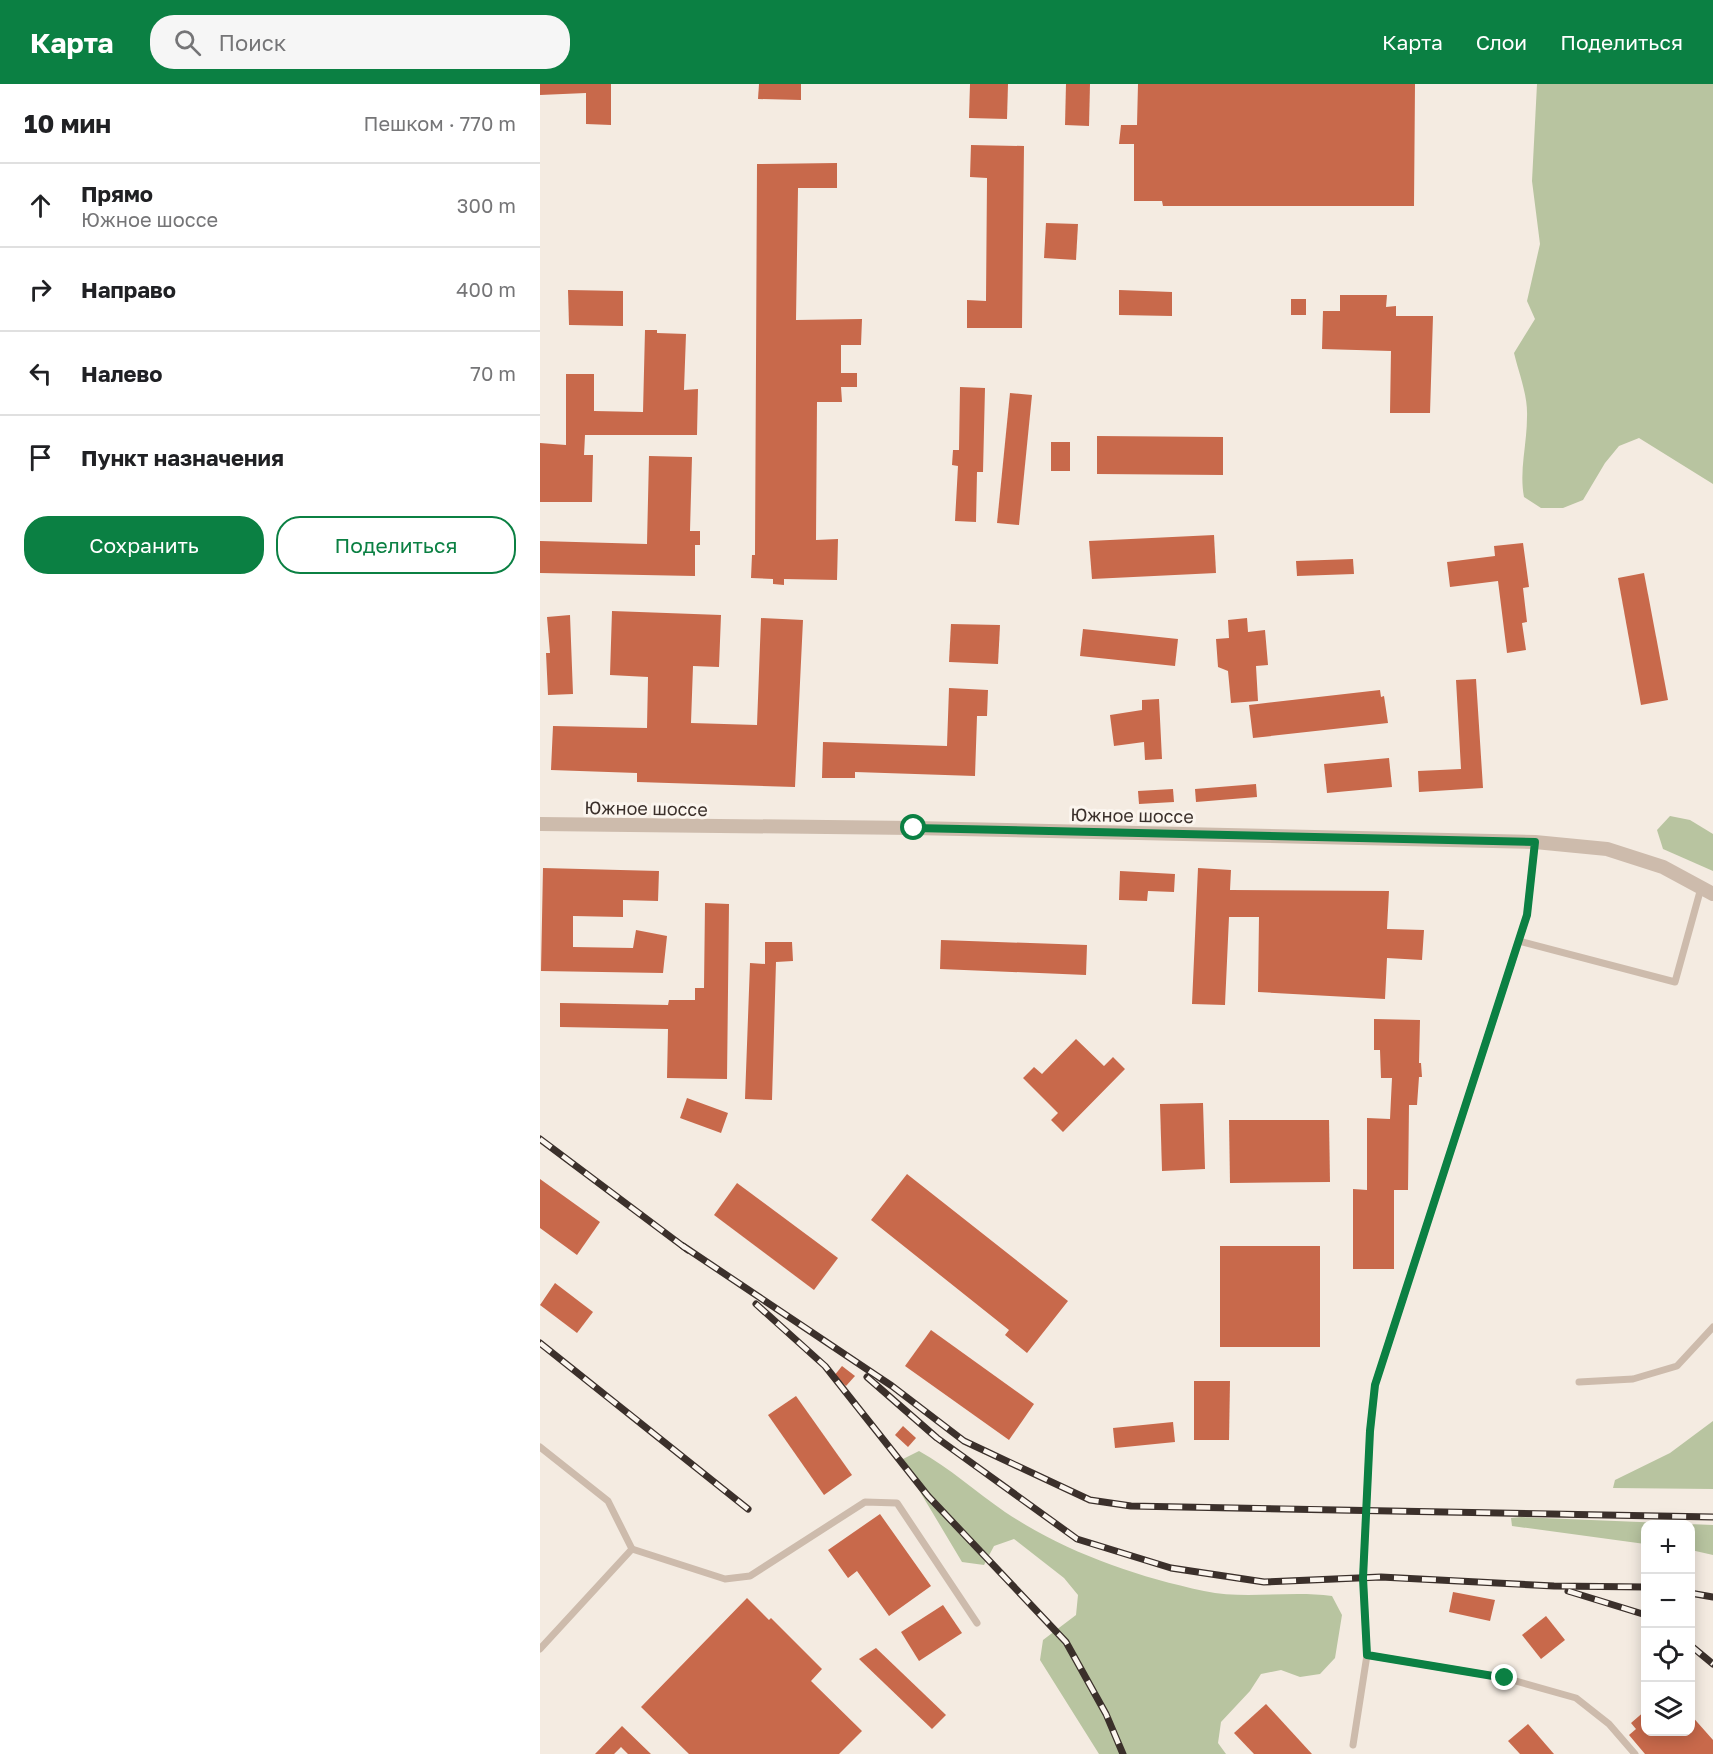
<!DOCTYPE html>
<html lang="ru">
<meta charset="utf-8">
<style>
:root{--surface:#fff;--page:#f6f6f6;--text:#202124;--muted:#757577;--line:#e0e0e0;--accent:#0b8043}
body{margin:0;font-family:"Golos Text",sans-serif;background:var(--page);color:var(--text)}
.controls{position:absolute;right:18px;bottom:18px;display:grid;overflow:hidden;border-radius:12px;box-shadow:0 3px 15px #0003}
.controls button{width:54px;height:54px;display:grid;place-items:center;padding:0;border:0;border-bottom:2px solid var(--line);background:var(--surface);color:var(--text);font:30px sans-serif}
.stop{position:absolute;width:18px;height:18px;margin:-14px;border:4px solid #0b8043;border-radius:50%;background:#fff}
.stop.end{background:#0b8043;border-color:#fff;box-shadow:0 2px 6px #0008}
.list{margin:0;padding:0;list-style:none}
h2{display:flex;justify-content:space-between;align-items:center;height:78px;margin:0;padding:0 24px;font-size:26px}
h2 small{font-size:20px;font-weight:400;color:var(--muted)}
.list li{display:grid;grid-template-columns:39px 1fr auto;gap:18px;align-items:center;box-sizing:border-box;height:84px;padding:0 24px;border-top:2px solid var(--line)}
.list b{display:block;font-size:22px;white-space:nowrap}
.list p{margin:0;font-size:20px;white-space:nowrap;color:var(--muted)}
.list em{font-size:20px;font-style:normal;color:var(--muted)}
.actions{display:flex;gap:12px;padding:18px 24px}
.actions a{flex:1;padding:14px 0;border:2px solid var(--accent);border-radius:24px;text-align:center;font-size:21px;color:var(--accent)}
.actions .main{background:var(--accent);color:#fff}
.icon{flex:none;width:33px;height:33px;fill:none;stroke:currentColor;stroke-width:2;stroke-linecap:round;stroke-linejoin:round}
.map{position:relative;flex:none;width:1173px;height:1670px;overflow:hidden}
header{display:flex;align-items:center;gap:36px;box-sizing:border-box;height:84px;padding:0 30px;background:var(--accent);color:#fff}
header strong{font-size:28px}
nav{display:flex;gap:33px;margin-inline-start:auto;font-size:21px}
.search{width:420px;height:54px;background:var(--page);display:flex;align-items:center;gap:15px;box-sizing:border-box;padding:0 21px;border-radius:24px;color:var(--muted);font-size:22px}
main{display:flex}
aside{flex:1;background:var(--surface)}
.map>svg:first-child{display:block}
</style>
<header>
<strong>Карта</strong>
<div class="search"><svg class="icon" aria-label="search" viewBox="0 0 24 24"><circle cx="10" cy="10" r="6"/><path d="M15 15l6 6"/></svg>Поиск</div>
<nav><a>Карта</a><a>Слои</a><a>Поделиться</a></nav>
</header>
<main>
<aside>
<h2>10 мин<small>Пешком · 770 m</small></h2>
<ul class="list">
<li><svg class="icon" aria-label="ahead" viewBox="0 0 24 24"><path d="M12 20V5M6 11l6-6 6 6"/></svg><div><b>Прямо</b><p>Южное шоссе</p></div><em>300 m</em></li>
<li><svg class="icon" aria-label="right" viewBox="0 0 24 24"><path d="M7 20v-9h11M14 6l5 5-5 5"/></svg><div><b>Направо</b></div><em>400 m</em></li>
<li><svg class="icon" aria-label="left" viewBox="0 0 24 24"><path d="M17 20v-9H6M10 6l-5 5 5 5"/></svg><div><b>Налево</b></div><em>70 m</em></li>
<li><svg class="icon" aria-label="arrive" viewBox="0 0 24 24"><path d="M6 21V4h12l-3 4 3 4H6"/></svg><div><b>Пункт назначения</b></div></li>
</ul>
<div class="actions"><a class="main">Сохранить</a><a>Поделиться</a></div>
</aside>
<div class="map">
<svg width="1173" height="1670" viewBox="0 0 1173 1670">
<rect width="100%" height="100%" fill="#f4ebe1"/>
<g fill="#b8c4a0">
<path d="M997,0h176v400l-74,-46 -20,8 -14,17 -22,37 -20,8h-22l-17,-11c-5,-27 3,-52 3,-80 1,-22 -8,-43 -13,-64l21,-34 -8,-18 13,-57 -8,-63z"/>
<path d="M1130,732l20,4 23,14v37l-50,-22 -6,-19z"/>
<path d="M1173,1337v68l-100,-1 2,-8 55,-27z"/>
<path d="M379,1367c31,17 57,41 86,61 60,40 129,64 199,79 42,9 85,-1 128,5l10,19 -7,43 -15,16 -20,3 -19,-7 -20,4 -11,17 -29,31 -3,21 8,11h-127l-59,-94 3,-20 33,-25 2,-20 -14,-17 -50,-39 -20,7 -10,19 -22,-3 -61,-102z"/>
<path d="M981,1433l192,8v30l-22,-5 -1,-26h-44l-1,20 -133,-18 -1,-8z"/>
</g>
<g fill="#c8694b">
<path d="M0,0h71v41l-25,-1v-31l-46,2z"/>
<path d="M219,0h42v16l-43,-1z"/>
<path d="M430,0h38l-1,35 -38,-1z"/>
<path d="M526,0h24l-1,42 -24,-1z"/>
<path d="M598,0h277l-1,122h-251l-1,-5h-28v-57h-15l2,-19h16z"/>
<path d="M431,61l53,1 -2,182h-55v-28l19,1 1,-123 -17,-1z"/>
<path d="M297,79v25h-39l-2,132 66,-1 -1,26h-20v28h16v14h-16l1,15h-25l-1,138 22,-1 -1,41 -53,-1v6l-11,-1v-5l-22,-1 1,-23h3l2,-391z"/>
<path d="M506,139l32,1 -2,36 -32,-2z"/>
<path d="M28,206l55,1v35l-54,-1z"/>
<path d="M579,206l53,2v24l-53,-1z"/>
<path d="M800,211h47l-1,12 10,-1v10h37l-3,97h-40l1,-62 -69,-2 1,-38h17z"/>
<rect x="751" y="215" width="15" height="16"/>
<path d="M105,246h12v3l29,1 -2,56 14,-1 -1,46h-112l-1,20h9l-1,47h-52v-59l26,2v-71h28v37l49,1z"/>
<path d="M420,303l25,1 -2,84h-6l-1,50 -21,-1 3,-55 -6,-1 1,-15h6z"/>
<path d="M470,309l22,2 -13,130 -22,-2z"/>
<path d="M557,352l126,1v38l-126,-1z"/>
<rect x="511" y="358" width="19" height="29"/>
<path d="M109,372l43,1 -2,74h10v14h-5v31l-155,-3v-32l107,3z"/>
<path d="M674,451l2,38 -124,6 -3,-38z"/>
<path d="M983,459l6,44 -6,1 4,34 -5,1 4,27 -19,3 -9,-72 -48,6 -3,-25 48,-6 -1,-10z"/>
<path d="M813,475l1,15 -57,2 -1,-15z"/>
<path d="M1104,489l24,127 -27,5 -23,-127z"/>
<path d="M72,527l109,4 -2,52 -26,-1 -2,57 66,2 4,-107 42,2 -8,167 -158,-5v-9l-86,-3 2,-44 94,2 1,-51 -38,-2z"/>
<path d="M30,531l3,79 -25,1 -2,-42h4l-3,-36z"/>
<path d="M707,534l1,14 17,-2 3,35 -12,1 2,35 -27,2 -3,-32 -10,-4 -2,-28 13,-1 -1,-18z"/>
<path d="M411,540l49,1 -2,39 -49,-2z"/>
<path d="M543,545l95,10 -3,27 -95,-10z"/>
<path d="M936,595l7,109 -64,4 -1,-21 43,-2 -5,-89z"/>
<path d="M409,604l39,2 -1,26h-10l-2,60 -120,-4v6h-33l1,-36 124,4z"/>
<path d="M840,606l1,7 3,-1 4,27 -135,15 -4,-33z"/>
<path d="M619,615l3,60 -17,1 -1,-18 -30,4 -4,-31 32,-5v-10z"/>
<path d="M849,674l3,29 -65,6 -3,-29z"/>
<path d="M716,700l1,13 -61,5 -1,-13z"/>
<path d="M633,705l1,13 -35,2 -1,-13z"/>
<path d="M3,784l116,3 -1,30 -35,-1v17l-50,-1v31l60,1 3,-18 31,6 -4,37 -122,-2z"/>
<path d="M658,784l33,2 -1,20 159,1 -2,38 37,1 -2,30 -35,-2 -2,41 -127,-7 1,-75h-30l-4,88 -33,-1z"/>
<path d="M580,787l55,3 -1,18 -26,-1 -1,10 -28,-1z"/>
<path d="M165,819l24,1 -2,175 -60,-1 1,-49 -108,-2v-24l108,2 1,-5h26v-12h9z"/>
<path d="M401,856l146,5 -1,30 -146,-6z"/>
<path d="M225,858h27l1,19 -17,1 -4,138 -27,-1 5,-136 15,1z"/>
<path d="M834,935l46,1 -1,43h2l1,14h-3l-2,28h-8l-1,85h-14v79h-41v-80l14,1v-72l23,1 2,-41h-11l-1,-28h-6z"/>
<path d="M536,955l28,27 9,-9 12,12 -62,63 -12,-12 7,-7 -35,-35 11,-11 8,7z"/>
<path d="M147,1014l41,15 -7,20 -41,-15z"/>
<path d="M663,1019l2,66 -43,2 -2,-67z"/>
<path d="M689,1036h100l1,62 -100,1z"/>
<path d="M367,1090l161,127 -41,52 -22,-18 4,-5 -138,-110z"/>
<path d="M0,1095l60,43 -23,33 -37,-27z"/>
<path d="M197,1099l101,75 -24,32 -100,-75z"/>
<rect x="680" y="1162" width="100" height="101"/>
<path d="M15,1199l38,29 -16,21 -37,-28z"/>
<path d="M391,1246l103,74 -25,36 -104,-74z"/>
<path d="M302,1282l13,10 -9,10 -12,-10z"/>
<path d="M654,1297h36l-1,59h-35z"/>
<path d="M256,1312l56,79 -28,20 -56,-80z"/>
<path d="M633,1338l2,20 -60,6 -2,-20z"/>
<path d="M363,1342l13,12 -8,9 -13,-12z"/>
<path d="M340,1430l51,72 -42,30 -32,-45 -9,7 -20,-28z"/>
<path d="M913,1508l42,8 -5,21 -41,-9z"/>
<path d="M207,1514l22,22 2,-2 51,51 -11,12 51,50 -23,23h-150l-48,-47z"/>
<path d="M403,1521l19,28 -43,28 -18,-29z"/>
<path d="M1006,1532l19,24 -24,19 -19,-24z"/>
<path d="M336,1564l70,67 -14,14 -73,-70z"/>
<path d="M726,1620l46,50h-58l-20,-21z"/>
<path d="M1106,1626v21h44v-17l23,26v14h-68l-16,-19 7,-6 -5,-6z"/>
<path d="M988,1640l26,30h-34l-12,-13z"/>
<path d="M82,1642l29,28h-23l-7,-7 -7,7h-19z"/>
</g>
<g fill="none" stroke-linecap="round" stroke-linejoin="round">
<g stroke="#cdbbac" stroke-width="7">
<path d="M979,857l156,41 26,-94"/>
<path d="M1039,1298l54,-3 44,-13 36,-39"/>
<path d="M0,1363l68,54 24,48"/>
<path d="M0,1565l92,-100 93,30 25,-3 115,-74 32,1 80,120"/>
<path d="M827,1571l138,23 71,20 33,26 26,30"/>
<path d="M813,1661l14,-90 -4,-77 7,-147 5,-46 152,-470 8,-73"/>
</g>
<path stroke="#cdbbac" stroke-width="14" d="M0,740l374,4 621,14 72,7 56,18 50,27"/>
<g stroke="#3b302b" stroke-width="7">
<g id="rail">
<path d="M0,1055l148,111"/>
<path d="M143,1162l209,140 72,55 126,59 41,6 582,11"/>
<path d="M216,1220l69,62 103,130 138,146 40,72 17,40"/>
<path d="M0,1259l208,166"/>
<path d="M327,1293l70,61 140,101 94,29 93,14 117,-5 173,9 92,1"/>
<path d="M1028,1507l78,24"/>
<path d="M1150,1509l23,4"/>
<path d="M1150,1561l23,19"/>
</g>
</g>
<use href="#rail" stroke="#fbf5ee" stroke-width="4.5" stroke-dasharray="14" stroke-linecap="butt"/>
</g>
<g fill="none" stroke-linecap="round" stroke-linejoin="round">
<path stroke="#0b8043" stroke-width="8" d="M374,744l621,14 -8,73 -152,470 -5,46 -7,147 4,77 138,23"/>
</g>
<g text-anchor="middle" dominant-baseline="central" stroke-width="6" stroke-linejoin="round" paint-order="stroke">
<g font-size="18" fill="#3b302b" stroke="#fbf5ee">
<text transform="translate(106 724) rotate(1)">Южное шоссе</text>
<text transform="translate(592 731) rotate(1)">Южное шоссе</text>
</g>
</g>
</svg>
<div class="controls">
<button>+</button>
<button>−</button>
<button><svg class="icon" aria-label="locate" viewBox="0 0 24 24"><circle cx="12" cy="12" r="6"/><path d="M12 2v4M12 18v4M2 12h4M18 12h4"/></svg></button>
<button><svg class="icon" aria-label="layers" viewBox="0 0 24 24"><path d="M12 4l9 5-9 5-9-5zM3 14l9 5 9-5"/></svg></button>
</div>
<div class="stop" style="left:374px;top:744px"></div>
<div class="stop end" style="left:965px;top:1594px"></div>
</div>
</main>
